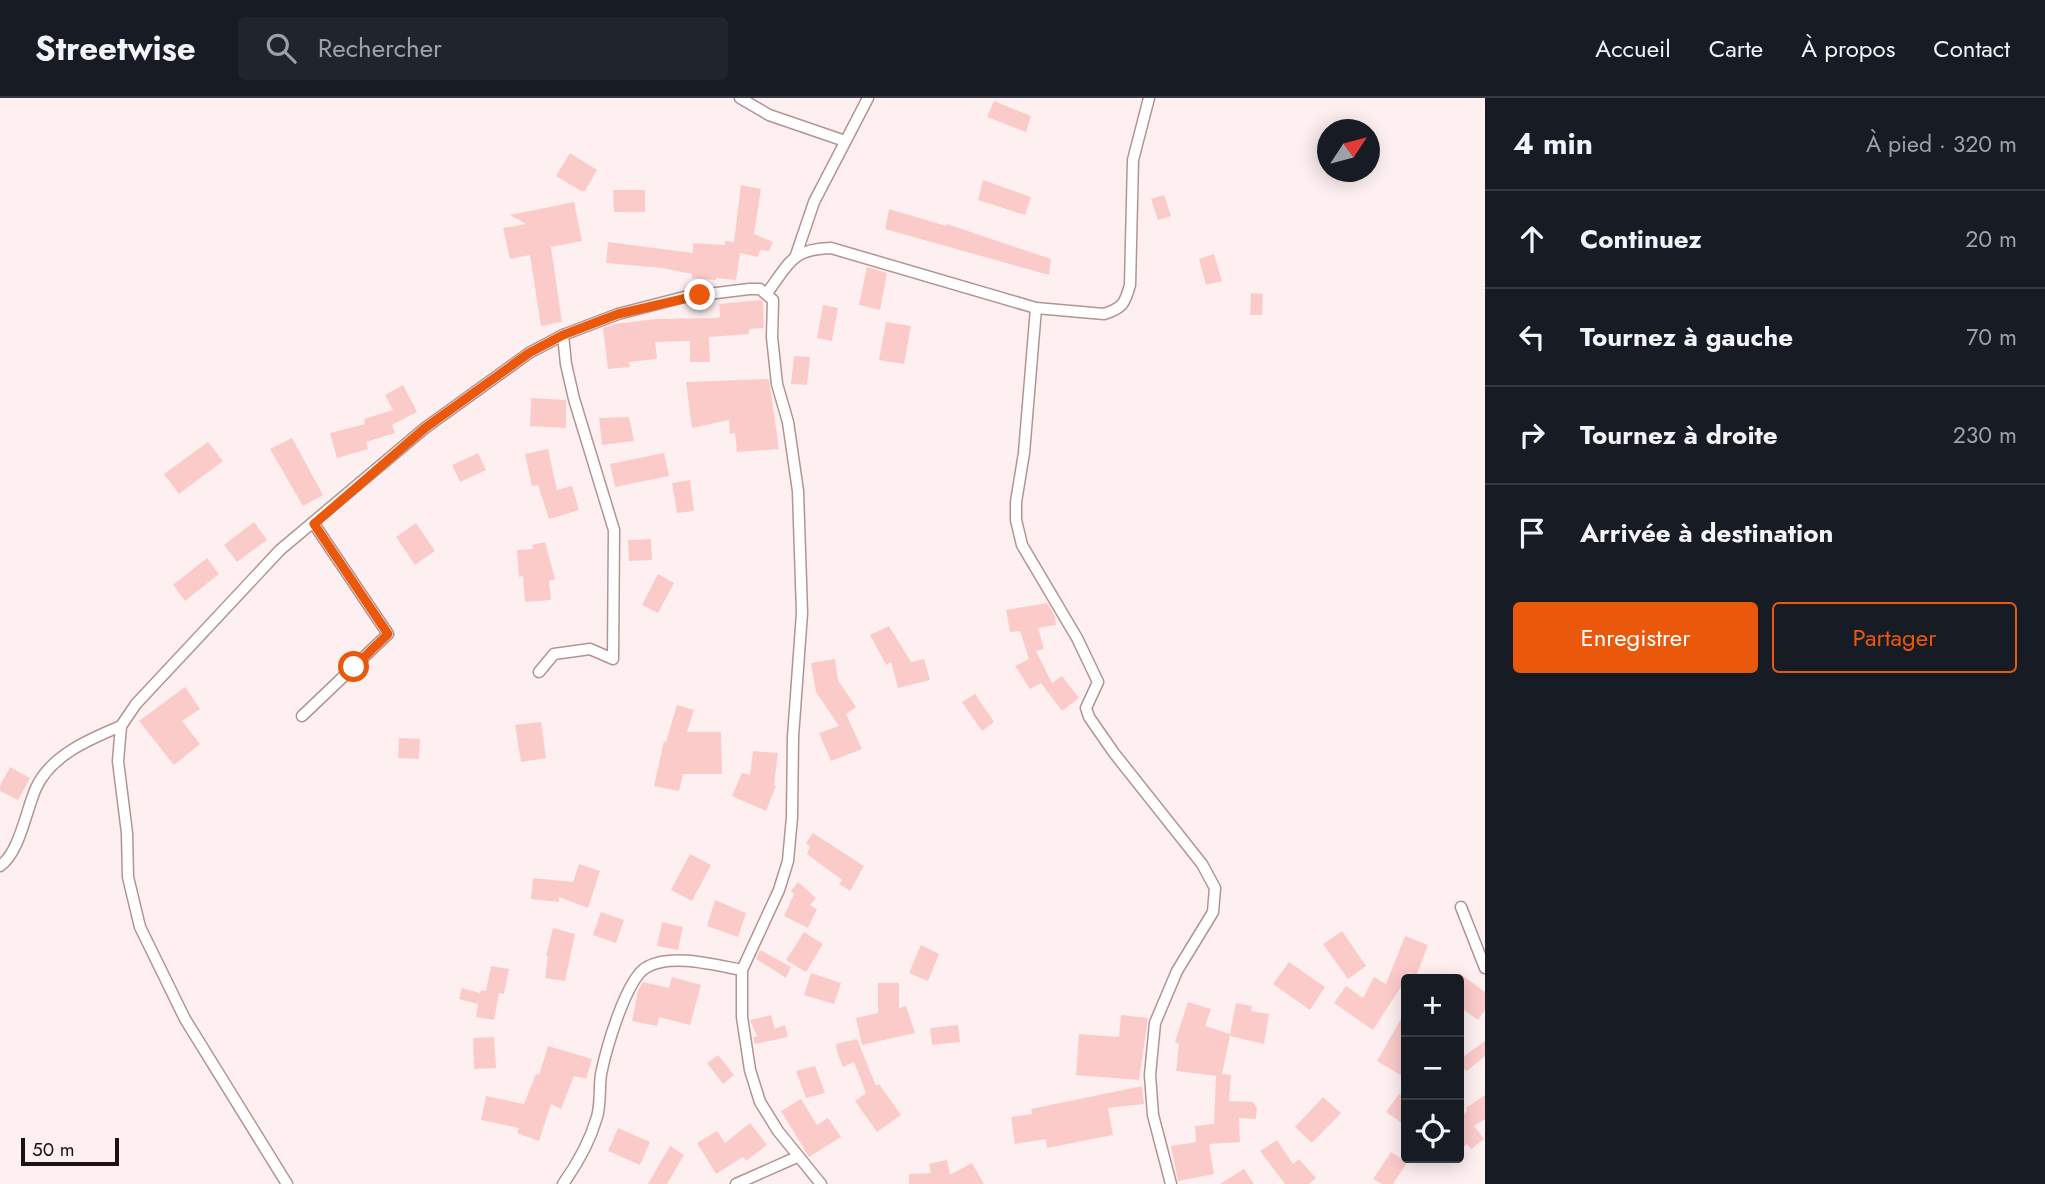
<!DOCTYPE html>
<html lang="fr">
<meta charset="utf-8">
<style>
:root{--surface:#171b24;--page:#20242c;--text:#f1f3f6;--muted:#9ea1a6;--line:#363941;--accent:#ea580c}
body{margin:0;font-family:Jost,sans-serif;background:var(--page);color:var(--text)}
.controls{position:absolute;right:21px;bottom:21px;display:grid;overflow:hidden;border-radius:7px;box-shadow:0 4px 18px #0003}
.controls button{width:63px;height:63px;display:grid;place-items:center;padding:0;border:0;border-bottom:2px solid var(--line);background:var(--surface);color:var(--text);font:35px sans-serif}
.compass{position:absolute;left:1317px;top:21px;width:63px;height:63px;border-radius:50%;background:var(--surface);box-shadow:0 4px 18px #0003;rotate:54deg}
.scale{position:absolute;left:21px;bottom:18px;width:98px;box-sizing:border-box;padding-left:7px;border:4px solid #1d1111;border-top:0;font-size:19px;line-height:24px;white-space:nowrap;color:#1d1111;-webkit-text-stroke:5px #fef0f0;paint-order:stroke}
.stop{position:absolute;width:21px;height:21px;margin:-16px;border:5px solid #ea580c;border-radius:50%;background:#fff}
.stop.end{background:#ea580c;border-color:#fff;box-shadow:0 2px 7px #0008}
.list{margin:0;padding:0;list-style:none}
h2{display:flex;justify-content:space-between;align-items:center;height:91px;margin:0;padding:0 28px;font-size:30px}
h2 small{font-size:23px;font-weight:400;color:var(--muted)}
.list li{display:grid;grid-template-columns:46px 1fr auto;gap:21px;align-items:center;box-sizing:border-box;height:98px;padding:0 28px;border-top:2px solid var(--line)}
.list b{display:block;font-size:26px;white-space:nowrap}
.list em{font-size:23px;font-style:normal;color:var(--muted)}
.actions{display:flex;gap:14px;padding:21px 28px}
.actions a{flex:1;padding:16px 0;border:2px solid var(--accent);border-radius:7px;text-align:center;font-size:24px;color:var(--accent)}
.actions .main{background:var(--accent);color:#fff}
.icon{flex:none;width:38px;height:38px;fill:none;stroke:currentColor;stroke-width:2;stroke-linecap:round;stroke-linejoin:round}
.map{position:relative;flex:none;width:1485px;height:1086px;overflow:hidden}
header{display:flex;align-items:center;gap:42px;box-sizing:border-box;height:98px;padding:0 35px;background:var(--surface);border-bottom:2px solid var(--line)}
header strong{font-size:33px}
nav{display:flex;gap:38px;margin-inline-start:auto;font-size:24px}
.search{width:490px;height:63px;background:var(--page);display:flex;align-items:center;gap:18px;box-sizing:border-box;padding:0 24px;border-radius:7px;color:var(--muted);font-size:26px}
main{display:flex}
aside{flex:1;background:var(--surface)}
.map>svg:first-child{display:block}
</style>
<header>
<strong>Streetwise</strong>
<div class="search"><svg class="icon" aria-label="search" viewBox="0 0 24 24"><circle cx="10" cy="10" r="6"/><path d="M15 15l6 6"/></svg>Rechercher</div>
<nav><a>Accueil</a><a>Carte</a><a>À propos</a><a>Contact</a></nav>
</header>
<main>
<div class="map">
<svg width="1485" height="1086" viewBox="0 0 1485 1086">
<rect width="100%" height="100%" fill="#fef0f0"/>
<g fill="#fbcbca">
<path d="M994,3l37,15 -5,16 -39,-15z"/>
<path d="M570,55l27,17 -12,21h-4l-25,-15z"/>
<path d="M983,82l48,17 -6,18 -47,-15z"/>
<path d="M741,87l20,4 -7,45 19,8 -4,9 -9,-1 -2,7 -18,-4 -4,27 -20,-2v2l-24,-2v-4l-30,-6 -56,-5 2,-21 85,11v-10l32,2v-4l9,1z"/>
<path d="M613,92h32v22h-31z"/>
<path d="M1164,97l7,21 -13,4 -7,-21z"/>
<path d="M574,104l8,39 -31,6 11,75 -21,4 -11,-71 -20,4 -7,-31 23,-4 -16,-9z"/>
<path d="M889,111l57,17 1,-2 104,35 -2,16 -164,-46z"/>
<path d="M1214,156l8,27 -16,4 -7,-26z"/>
<path d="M867,169l20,6 -7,37 -21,-5z"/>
<path d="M1251,195l12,1 -1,21h-12z"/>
<path d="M761,202l2,2 1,26 -15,1v5l-40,3 1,25h-20v-21l-35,1 2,17 -28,3 1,5 -22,2 -5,-41 12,-4 41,-5 60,-1 4,-1 -1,-13z"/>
<path d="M823,207l15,3 -6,33 -15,-3z"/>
<path d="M886,224l25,4 -7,38 -25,-4z"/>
<path d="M794,258l16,1 -3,28 -16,-1z"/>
<path d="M769,281l10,70 -42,3 -2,-19 -5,1 -1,-14 -37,8 -6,-46z"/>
<path d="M403,287l14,27 -25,13 3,8 -29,9 2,7 -31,9 -7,-25 35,-9 -1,-5 29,-9 -8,-15z"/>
<path d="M531,300l35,2v28l-36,-2z"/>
<path d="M629,319l5,24 -32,4 -3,-27z"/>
<path d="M292,340l31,57 -20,11 -33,-57z"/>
<path d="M208,344l15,19 -44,33 -15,-20z"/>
<path d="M548,351l9,41 15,-4 7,24 -30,9 -11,-34 -6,1 -7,-32z"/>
<path d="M478,355l8,17 -26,12 -8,-17z"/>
<path d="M664,355l5,23 -54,11 -5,-23z"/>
<path d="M690,382l4,31 -17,2 -5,-30z"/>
<path d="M254,424l13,18 -30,22 -13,-17z"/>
<path d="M416,425l19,28 -20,14 -19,-28z"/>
<path d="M651,441l1,21 -23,1 -1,-21z"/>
<path d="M545,444l10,37 -6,2 2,19 -26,2 -2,-26 -4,1 -2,-27 16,-1 -1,-4z"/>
<path d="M207,460l12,16 -34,27 -12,-16z"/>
<path d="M658,476l16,9 -16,30 -16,-8z"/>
<path d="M1047,505l8,13 1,9 -18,3 6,21 -8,2 16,32 10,-7 17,22 -17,13 -21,-28 -11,6 -15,-23 14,-7 -9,-28 -10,1 -4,-22z"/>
<path d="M889,528l22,36 13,-3 6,21 -32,8 -7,-26 -5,3 -16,-30z"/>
<path d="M835,561l3,21 18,27 -10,7 16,35 -31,12 -12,-28 20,-7 -23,-34 -5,-29z"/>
<path d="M185,589l15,22 -18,12 18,23 -26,21 -35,-44z"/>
<path d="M975,596l19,28 -12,9 -20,-29z"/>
<path d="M677,607l17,5 -7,22h34l1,42h-39l-4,17 -25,-5 10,-45 2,1z"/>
<path d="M541,624l5,36 -25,4 -6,-37z"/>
<path d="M399,640l21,1 -1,20 -21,-1z"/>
<path d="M753,653l25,2 -4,32 2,1 -10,25 -34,-15 10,-23 8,2z"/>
<path d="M10,669l20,11 -12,22 -18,-9v-5z"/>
<path d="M813,735l51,33 -14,25 -11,-7 3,-4 -35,-26 3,-7 -4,-4z"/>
<path d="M690,756l21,11 -19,36 -21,-11z"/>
<path d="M579,766l21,7 -12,37 -29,-11v5l-28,-3 2,-21 40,4z"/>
<path d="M798,784l18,16 -6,7 7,4 -9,19 -24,-12 10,-22 -3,-3z"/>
<path d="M715,802l31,13 -8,24 -31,-11z"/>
<path d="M601,814l23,8 -8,23 -23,-8z"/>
<path d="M662,824l21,5 -5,23 -21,-4z"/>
<path d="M553,830l22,6 -10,47 -20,-3 3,-22h-2z"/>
<path d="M1342,833l24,35 -18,13 -25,-35z"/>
<path d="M804,834l19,12 -17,28 -20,-12z"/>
<path d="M1405,838l23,9 -12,31 -8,-4 6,7h-8l-33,51 -39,-27 12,-17 17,12 11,-21 12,7z"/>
<path d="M921,847l18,9 -11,27 -19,-8z"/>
<path d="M760,852l31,17 -5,11 -30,-19z"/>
<path d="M1289,864l36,25 -15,23 -37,-26z"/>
<path d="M491,868l18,3 -5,25 -5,-1 -5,27 -18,-3 2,-13 -19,-5 3,-11 18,5 1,-3 5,1z"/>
<path d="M811,875l30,10 -7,21 -30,-9z"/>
<path d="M1459,875l26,19v18l-7,10 -19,-14z"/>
<path d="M672,879l29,8 -11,40 -31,-8 -2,9 -25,-5 6,-31 5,-8 26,6z"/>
<path d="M878,885h21v25l7,-2 9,27 -53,12 -6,-27 22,-5z"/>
<path d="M1188,904l23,7 -6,17 25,8 6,-31 16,3 -1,5 18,3 -5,30 -34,-8 -8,38 9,1 -2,26 24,1 4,6 -1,11 -17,-1 1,24 -31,2 5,30 -36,7 -7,-35 25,-4 -1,-16 19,-2 2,-48 -40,-5 3,-27 -4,-2z"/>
<path d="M1406,912v59l-4,7 -25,-15z"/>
<path d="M771,917l4,14 10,-4 3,12 -33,7 -2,-6 4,-2 -7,-16z"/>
<path d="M1121,917l27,3 -9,62 -63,-5 3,-41 40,3z"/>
<path d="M958,927l2,17 -28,3 -2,-17z"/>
<path d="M494,939l2,31 -22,1 -1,-31z"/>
<path d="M857,941l19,47 3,-2 22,31 -24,17 -22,-31 11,-8 -12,-31 -11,5 -6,-15 -1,-8z"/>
<path d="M1485,943v15l-18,15 -2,-2 -6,5v-14z"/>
<path d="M548,948l44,13 -6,20 -12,-3 -13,33 -10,-5 -12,37 -22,-8 2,-5 -38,-8 5,-24 38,8 12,-30 3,1z"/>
<path d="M718,957l16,20 -11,9 -16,-21z"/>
<path d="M815,968l10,27 -19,5 -10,-27z"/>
<path d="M1142,988l2,18 -36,4 5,27 -66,13 -1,-9 -31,5 -4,-27 21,-3 -1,-5z"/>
<path d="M1399,996l7,5v27l-20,-14z"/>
<path d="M1485,997v24l-11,7 10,13 -13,10 -4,-5 -8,7v-33l8,-7 -1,-3z"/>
<path d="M1323,999l18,16 -29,30 -17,-16z"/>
<path d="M801,1001l16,26 11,-7 13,19 -32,20 -28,-46z"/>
<path d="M750,1025l17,22 -21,16 -3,-4 -27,17 -19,-31 20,-12 8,12z"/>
<path d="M618,1030l32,14 -10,23 -32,-14z"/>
<path d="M1277,1042l16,24 6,-5 17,19 -7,6h-24l-25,-33z"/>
<path d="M670,1048l14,9 -17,29h-19z"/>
<path d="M1391,1054l16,11 -14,21h-11l-9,-5z"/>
<path d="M947,1062l3,15 22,-12 12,21h-75v-10l22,-1 -2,-9z"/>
<path d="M1244,1071l10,15h-34z"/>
</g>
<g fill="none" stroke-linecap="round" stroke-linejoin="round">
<g stroke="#b39493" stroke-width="13">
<g id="street">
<path d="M740,0l29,17 76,26"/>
<path d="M796,157l18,-53 54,-104"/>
<path d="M767,195c22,-29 24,-44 64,-45l205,60 68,6c19,-6 21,-11 26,-29l3,-125 16,-62"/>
<path d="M1036,210l-12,145 -8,49v18l6,25 55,93 21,44 -12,26 3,9 25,36 88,111 13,24 -2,24 -36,59 -22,52 -5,52 3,40 18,69"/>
<path d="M539,574l15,-18 36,-5 23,10 1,-129 -40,-131 -8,-35 -3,-29"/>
<path d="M302,618l86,-82 -74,-110"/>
<path d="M0,768c20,-14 26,-56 36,-78 15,-33 54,-49 85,-62"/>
<path d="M1461,809l24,61"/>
<path d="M287,1086l-102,-165 -45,-92 -12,-50 -1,-44 -9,-72 3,-35 15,-22 144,-154 145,-122 104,-75 34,-18 55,-21 66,-17 65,-8h11l13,11 -1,37 5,47 11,38 10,69 4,122 -9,124 -1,80 -4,44 -9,29 -37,80v47l8,53 10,32 18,29 43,53"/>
<path d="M563,1086c15,-21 27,-43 34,-67 4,-14 2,-29 4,-43 5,-24 25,-96 46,-107 25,-14 68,-2 95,3"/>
<path d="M736,1086l61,-27"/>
</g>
</g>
<use href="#street" stroke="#fff" stroke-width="10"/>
</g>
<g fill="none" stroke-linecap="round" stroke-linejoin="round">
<path stroke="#ea580c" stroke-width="9" d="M354,569l34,-33 -74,-110 111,-96 104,-75 34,-18 55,-21 82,-19"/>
</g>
</svg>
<div class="controls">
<button>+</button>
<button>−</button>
<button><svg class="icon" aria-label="locate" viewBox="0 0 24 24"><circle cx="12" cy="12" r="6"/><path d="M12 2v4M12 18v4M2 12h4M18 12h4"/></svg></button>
</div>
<svg class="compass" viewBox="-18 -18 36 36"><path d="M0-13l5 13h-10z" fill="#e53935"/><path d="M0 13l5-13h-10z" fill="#9ea1a6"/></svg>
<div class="scale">50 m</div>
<div class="stop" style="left:354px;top:569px"></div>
<div class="stop end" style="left:700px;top:197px"></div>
</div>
<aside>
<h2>4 min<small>À pied · 320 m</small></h2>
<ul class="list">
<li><svg class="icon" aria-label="ahead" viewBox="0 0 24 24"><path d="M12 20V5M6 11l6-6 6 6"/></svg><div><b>Continuez</b></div><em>20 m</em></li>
<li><svg class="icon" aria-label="left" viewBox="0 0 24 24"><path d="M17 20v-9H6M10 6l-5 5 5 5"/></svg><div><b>Tournez à gauche</b></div><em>70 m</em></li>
<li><svg class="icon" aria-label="right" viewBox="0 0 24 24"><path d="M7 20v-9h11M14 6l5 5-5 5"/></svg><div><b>Tournez à droite</b></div><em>230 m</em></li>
<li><svg class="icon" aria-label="arrive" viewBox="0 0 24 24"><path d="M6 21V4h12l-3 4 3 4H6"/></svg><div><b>Arrivée à destination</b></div></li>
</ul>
<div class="actions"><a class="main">Enregistrer</a><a>Partager</a></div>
</aside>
</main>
